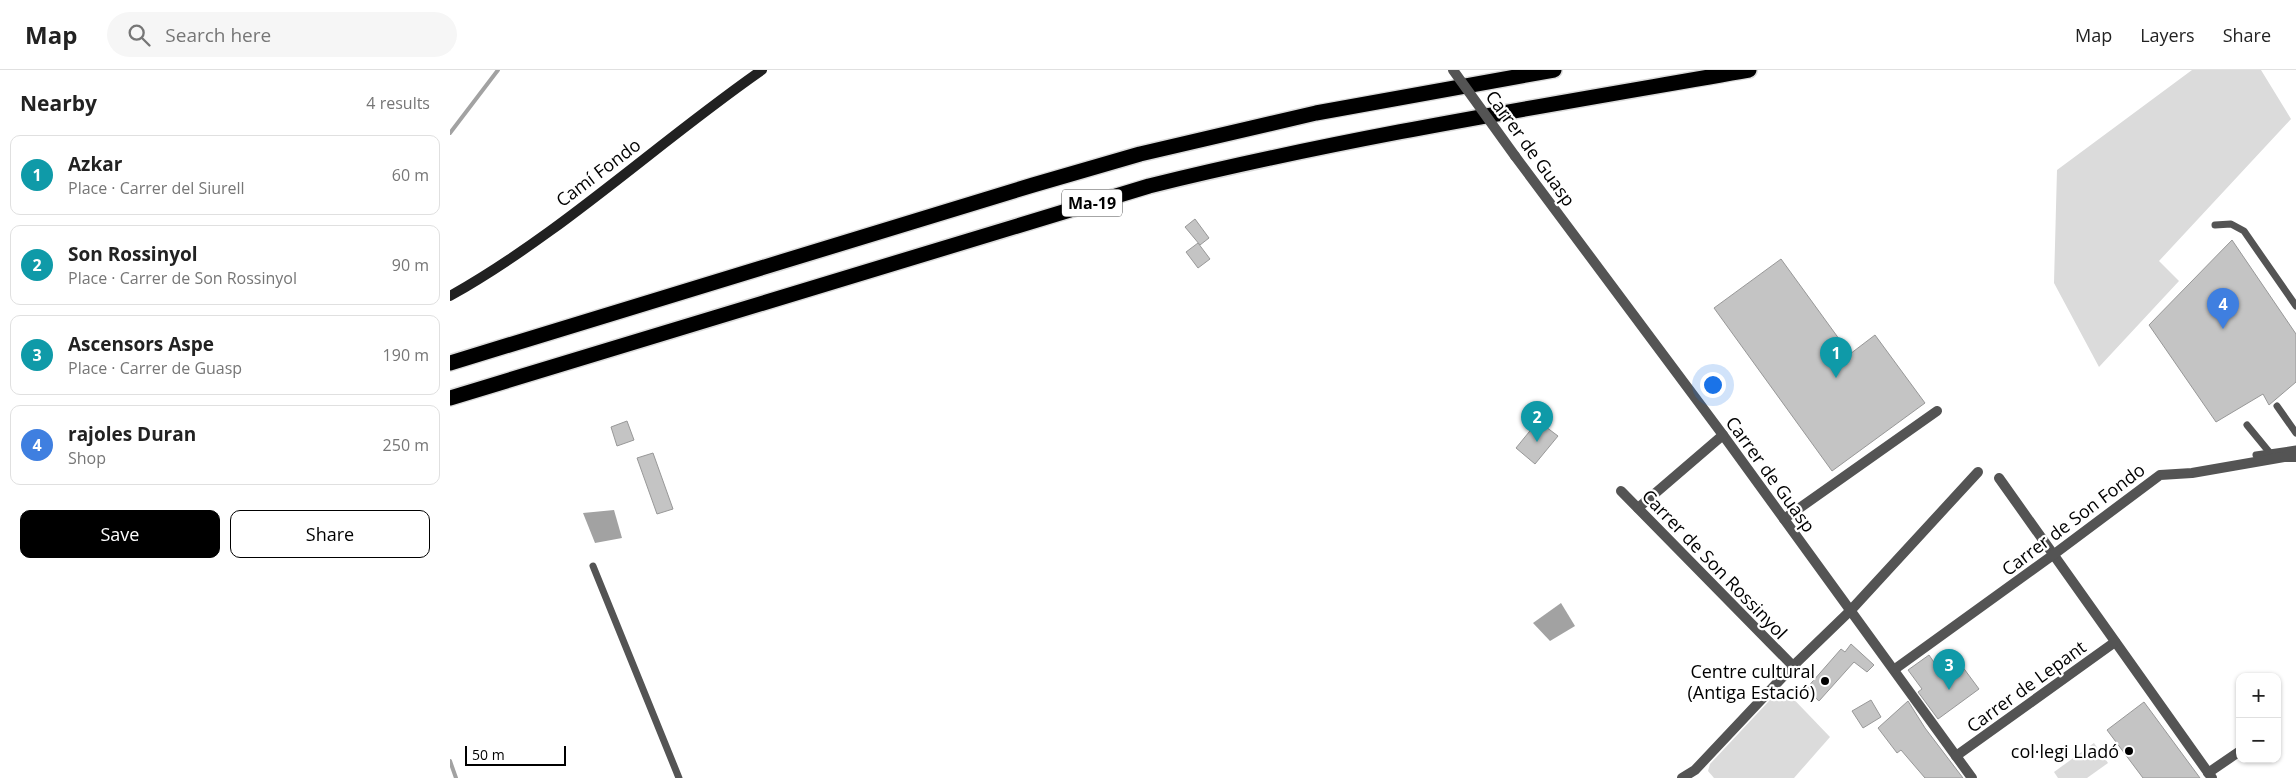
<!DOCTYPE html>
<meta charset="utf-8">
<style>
:root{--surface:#fff;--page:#f6f6f6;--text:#222;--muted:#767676;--line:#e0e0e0;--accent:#000}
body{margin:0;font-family:"Open Sans",sans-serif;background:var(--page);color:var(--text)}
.controls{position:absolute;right:15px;bottom:15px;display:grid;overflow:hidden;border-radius:10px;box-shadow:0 1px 4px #0004}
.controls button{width:45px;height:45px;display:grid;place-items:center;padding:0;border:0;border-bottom:1px solid var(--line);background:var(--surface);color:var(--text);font:25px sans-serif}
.scale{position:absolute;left:15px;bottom:12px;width:101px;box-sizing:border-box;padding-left:5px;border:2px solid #000;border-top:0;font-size:14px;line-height:18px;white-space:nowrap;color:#000;-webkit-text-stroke:4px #fff;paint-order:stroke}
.you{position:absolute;left:1262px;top:314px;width:18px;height:18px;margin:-12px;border:4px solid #fff;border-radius:50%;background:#1a73e8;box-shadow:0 0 0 8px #1a73e833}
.badge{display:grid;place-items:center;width:32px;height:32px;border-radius:50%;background:var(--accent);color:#fff;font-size:16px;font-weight:700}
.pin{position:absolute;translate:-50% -41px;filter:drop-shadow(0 1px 2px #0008)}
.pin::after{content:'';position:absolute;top:26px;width:18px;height:15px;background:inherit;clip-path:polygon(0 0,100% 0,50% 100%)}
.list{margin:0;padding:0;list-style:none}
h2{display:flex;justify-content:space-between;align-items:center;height:65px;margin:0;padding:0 20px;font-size:21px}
h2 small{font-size:16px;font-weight:400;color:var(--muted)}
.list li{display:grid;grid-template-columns:32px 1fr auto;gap:15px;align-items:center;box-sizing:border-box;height:80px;margin:0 10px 10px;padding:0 10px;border:1px solid var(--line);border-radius:10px}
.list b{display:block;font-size:19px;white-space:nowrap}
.list p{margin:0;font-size:16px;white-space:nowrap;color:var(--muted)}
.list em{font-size:16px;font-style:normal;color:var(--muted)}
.actions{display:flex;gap:10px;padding:15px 20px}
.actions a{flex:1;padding:11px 0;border:1px solid var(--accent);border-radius:10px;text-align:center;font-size:18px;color:var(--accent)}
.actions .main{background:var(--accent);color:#fff}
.icon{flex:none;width:28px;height:28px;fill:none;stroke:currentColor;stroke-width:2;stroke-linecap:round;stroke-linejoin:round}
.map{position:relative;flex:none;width:1846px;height:708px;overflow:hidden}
header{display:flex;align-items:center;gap:30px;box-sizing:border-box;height:70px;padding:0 25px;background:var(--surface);border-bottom:1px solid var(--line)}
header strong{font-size:24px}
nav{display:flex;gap:28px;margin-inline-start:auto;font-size:18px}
.search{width:350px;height:45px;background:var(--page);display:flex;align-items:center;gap:12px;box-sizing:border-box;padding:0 18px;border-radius:28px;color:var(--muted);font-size:19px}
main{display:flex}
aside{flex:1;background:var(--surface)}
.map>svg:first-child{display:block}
</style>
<header>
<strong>Map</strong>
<div class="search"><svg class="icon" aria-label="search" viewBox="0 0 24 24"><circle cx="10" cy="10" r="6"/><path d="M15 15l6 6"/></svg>Search here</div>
<nav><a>Map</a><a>Layers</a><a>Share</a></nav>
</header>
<main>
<aside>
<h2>Nearby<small>4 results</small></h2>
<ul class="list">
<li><span class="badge" style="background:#0f9aa8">1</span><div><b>Azkar</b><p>Place · Carrer del Siurell</p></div><em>60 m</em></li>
<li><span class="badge" style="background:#0f9aa8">2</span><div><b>Son Rossinyol</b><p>Place · Carrer de Son Rossinyol</p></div><em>90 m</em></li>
<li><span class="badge" style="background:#0f9aa8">3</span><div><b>Ascensors Aspe</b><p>Place · Carrer de Guasp</p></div><em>190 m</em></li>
<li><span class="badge" style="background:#3f7fe0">4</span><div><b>rajoles Duran</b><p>Shop</p></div><em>250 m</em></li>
</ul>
<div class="actions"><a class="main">Save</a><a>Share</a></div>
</aside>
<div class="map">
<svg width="1846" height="708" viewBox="0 0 1846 708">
<rect width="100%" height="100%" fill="#fff"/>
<g fill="#dbdbdb">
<path d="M1742,0h69l30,49 -132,142 20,20 -80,86 -45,-84 3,-113z"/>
<path d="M1332,617l48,50 -36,41h-80l-6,-7 2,-7z"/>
<path d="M1644,673l14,20 -21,15h-29l-4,-6z"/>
</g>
<g fill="#a2a2a2">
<path d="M164,440l8,28 -27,5 -12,-30z"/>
<path d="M1111,533l14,23 -25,15 -17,-18z"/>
</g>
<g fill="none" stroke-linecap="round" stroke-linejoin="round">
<g stroke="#a2a2a2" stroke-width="4">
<path d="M0,63l48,-63"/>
<path d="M0,691l6,17"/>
</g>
</g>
<g fill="#c4c4c4" stroke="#989898">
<path d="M745,149l14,19 -9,7 -15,-18z"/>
<path d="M1782,170l64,94v48l-27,23 -6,-11 -47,28 -67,-97z"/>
<path d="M748,173l12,16 -12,9 -12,-16z"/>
<path d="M1331,189l69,95 25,-19 50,68 -93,68 -118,-163z"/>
<path d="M177,351l7,19 -17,6 -6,-19z"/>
<path d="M1088,351l20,15 -23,28 -19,-16z"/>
<path d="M203,383l20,56 -16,5 -20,-56z"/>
<path d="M1401,574l23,21 -7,7 -13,-10 -35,39 -13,-12 35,-40 4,3z"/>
<path d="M1479,585l13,19 17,-12 20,27 -41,30 -20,-27 4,-3 -14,-19z"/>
<path d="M1421,630l10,17 -18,11 -11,-17z"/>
<path d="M1458,631l17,27 38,50h-38l-24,-28 -4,3 -19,-25z"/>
<path d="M1694,632l56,76h-57l-36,-48z"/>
</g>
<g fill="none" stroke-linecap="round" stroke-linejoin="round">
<g stroke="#dbdbdb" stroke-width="18">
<g id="highway">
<path d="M0,293l583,-178 107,-31 176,-41 238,-43"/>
<path d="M0,328l699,-212c198,-49 400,-81 600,-116"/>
</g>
</g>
<g stroke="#545454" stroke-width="7">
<path d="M1765,155l16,-1 13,7 52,75"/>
<path d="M1827,336l19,27"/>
<path d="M1797,355l23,28"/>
<path d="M1806,385l40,-6"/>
<path d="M143,496l86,212"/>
</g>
<g stroke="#545454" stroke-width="10">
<path d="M1065,86l208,279 249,343"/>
<path d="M1549,408l213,300"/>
<path d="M1171,421l172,175 58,-56 127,-138"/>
<path d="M1188,438l85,-73"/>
<path d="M1334,449l153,-108"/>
<path d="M1445,599l158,-114 107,-80 32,-2 92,-16h12"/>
<path d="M1506,686l159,-114"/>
<path d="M1758,703l32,-22"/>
<path d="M1232,708l13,-8 98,-104"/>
</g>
<path stroke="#212121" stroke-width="10" d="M0,226c112,-63 207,-153 312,-226"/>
<use href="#highway" stroke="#000" stroke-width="15"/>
<path stroke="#545454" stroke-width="10" d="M1003,0l62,86"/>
</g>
<g fill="#000" stroke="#fff" stroke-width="2">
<circle cx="1375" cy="611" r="5"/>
<circle cx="1679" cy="681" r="5"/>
</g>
<g text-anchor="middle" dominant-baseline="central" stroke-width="4.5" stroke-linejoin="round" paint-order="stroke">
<rect fill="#fff" stroke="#4c4c4c" stroke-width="1" x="612" y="119.5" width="60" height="27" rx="4"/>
<g font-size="16" font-weight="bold" fill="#000">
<text x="642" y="133">Ma-19</text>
</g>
<g font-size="18" fill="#000" stroke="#fff">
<text transform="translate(1081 78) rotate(54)">Carrer de Guasp</text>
<text transform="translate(148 102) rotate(-37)">Camí Fondo</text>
<text transform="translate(1321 404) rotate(54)">Carrer de Guasp</text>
<text transform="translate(1623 449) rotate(-37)">Carrer de Son Fondo</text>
<text transform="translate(1265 494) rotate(46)">Carrer de Son Rossinyol</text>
<text transform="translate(1576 616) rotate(-36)">Carrer de Lepant</text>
</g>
<g font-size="18" fill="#000" stroke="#fff" text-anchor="end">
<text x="1365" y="601">Centre cultural<tspan x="1365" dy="21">(Antiga Estació)</tspan></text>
<text x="1669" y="681">col·legi Lladó</text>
</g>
</g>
</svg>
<div class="controls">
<button>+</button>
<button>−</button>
</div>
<div class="scale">50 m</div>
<div class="you"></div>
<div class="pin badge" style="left:1386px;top:308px;background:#0f9aa8">1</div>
<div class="pin badge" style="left:1087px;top:372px;background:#0f9aa8">2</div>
<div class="pin badge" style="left:1499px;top:620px;background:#0f9aa8">3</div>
<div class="pin badge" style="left:1773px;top:259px;background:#3f7fe0">4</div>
</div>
</main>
